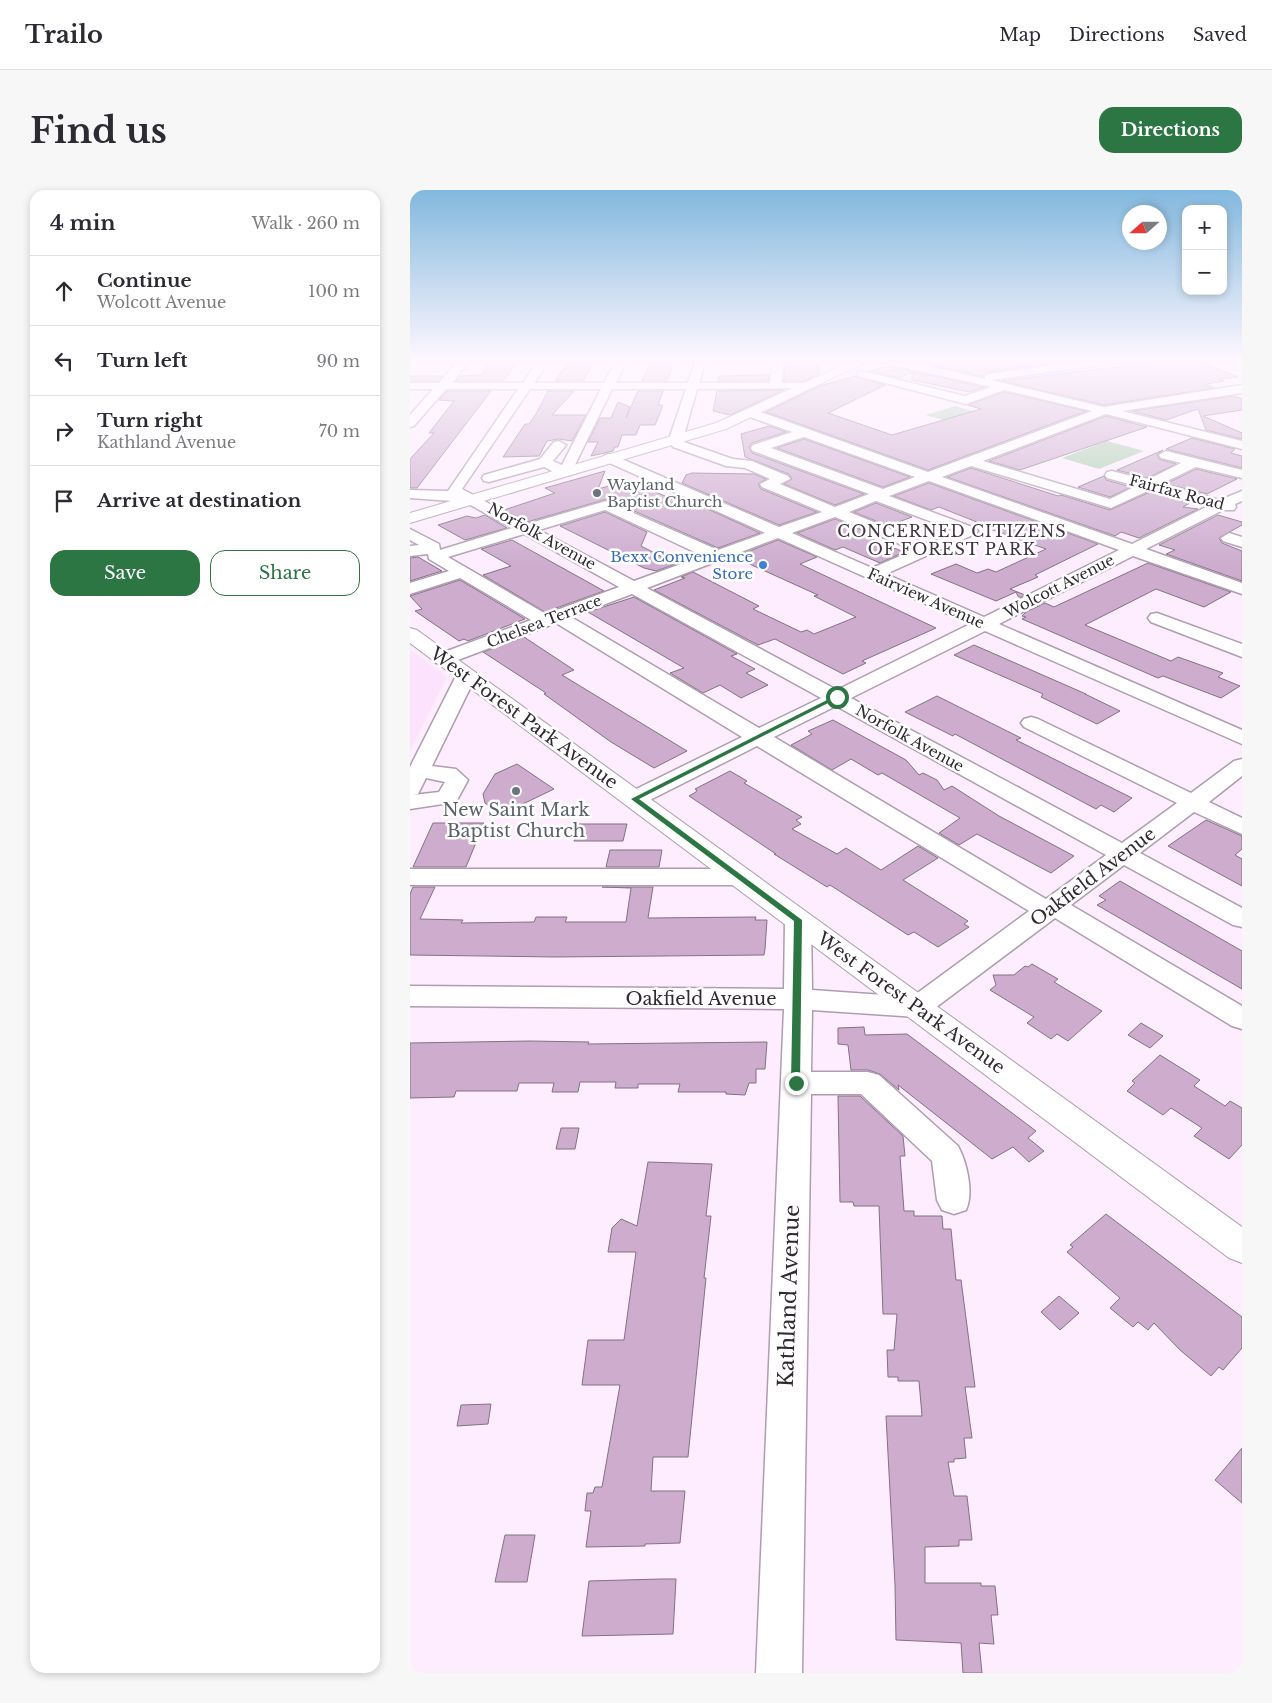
<!DOCTYPE html>
<meta charset="utf-8">
<style>
:root{--surface:#fff;--page:#f7f7f7;--text:#2b2b33;--muted:#7c7c81;--line:#e1e1e2;--accent:#2c7644}
body{margin:0;font-family:"Libre Baskerville",serif;background:var(--page);color:var(--text)}
.controls{position:absolute;right:15px;top:15px;display:grid;overflow:hidden;border-radius:10px;box-shadow:0 2px 8px #0003}
.controls button{width:45px;height:45px;display:grid;place-items:center;padding:0;border:0;border-bottom:1px solid var(--line);background:var(--surface);color:var(--text);font:25px sans-serif}
.compass{position:absolute;left:712px;top:15px;width:45px;height:45px;border-radius:50%;background:var(--surface);box-shadow:0 2px 8px #0003;rotate:249deg}
.stop{position:absolute;width:15px;height:15px;margin:-11px;border:4px solid #2c7644;border-radius:50%;background:#fff}
.stop.end{background:#2c7644;border-color:#fff;box-shadow:0 1px 5px #0008}
.list{margin:0;padding:0;list-style:none}
h2{display:flex;justify-content:space-between;align-items:center;height:65px;margin:0;padding:0 20px;font-size:21px}
h2 small{font-size:16px;font-weight:400;color:var(--muted)}
.list li{display:grid;grid-template-columns:32px 1fr auto;gap:15px;align-items:center;box-sizing:border-box;height:70px;padding:0 20px;border-top:1px solid var(--line)}
.list b{display:block;font-size:19px;white-space:nowrap}
.list p{margin:0;font-size:16px;white-space:nowrap;color:var(--muted)}
.list em{font-size:16px;font-style:normal;color:var(--muted)}
.actions{display:flex;gap:10px;padding:15px 20px}
.actions a{flex:1;padding:11px 0;border:1px solid var(--accent);border-radius:15px;text-align:center;font-size:18px;color:var(--accent)}
.actions .main{background:var(--accent);color:#fff}
.icon{flex:none;width:28px;height:28px;fill:none;stroke:currentColor;stroke-width:2;stroke-linecap:round;stroke-linejoin:round}
.map{position:relative;flex:none;width:832px;height:1483px;overflow:hidden;border-radius:15px}
header{display:flex;align-items:center;gap:30px;box-sizing:border-box;height:70px;padding:0 25px;background:var(--surface);border-bottom:1px solid var(--line)}
header strong{font-size:24px}
nav{display:flex;gap:28px;margin-inline-start:auto;font-size:18px}
.intro{display:flex;align-items:center;justify-content:space-between;box-sizing:border-box;height:120px;padding:0 30px}
h1{margin:0;font-size:35px}
.button{padding:12px 22px;border-radius:15px;background:var(--accent);color:#fff;font-size:18px;font-weight:700}
main{display:flex;gap:30px;padding:0 30px}
aside{flex:1;background:var(--surface);border-radius:15px;box-shadow:0 2px 8px #0003}
.map>svg:first-child{display:block}
</style>
<header>
<strong>Trailo</strong>
<nav><a>Map</a><a>Directions</a><a>Saved</a></nav>
</header>
<div class="intro"><h1>Find us</h1><a class="button">Directions</a></div>
<main>
<aside>
<h2>4 min<small>Walk · 260 m</small></h2>
<ul class="list">
<li><svg class="icon" aria-label="ahead" viewBox="0 0 24 24"><path d="M12 20V5M6 11l6-6 6 6"/></svg><div><b>Continue</b><p>Wolcott Avenue</p></div><em>100 m</em></li>
<li><svg class="icon" aria-label="left" viewBox="0 0 24 24"><path d="M17 20v-9H6M10 6l-5 5 5 5"/></svg><div><b>Turn left</b></div><em>90 m</em></li>
<li><svg class="icon" aria-label="right" viewBox="0 0 24 24"><path d="M7 20v-9h11M14 6l5 5-5 5"/></svg><div><b>Turn right</b><p>Kathland Avenue</p></div><em>70 m</em></li>
<li><svg class="icon" aria-label="arrive" viewBox="0 0 24 24"><path d="M6 21V4h12l-3 4 3 4H6"/></svg><div><b>Arrive at destination</b></div></li>
</ul>
<div class="actions"><a class="main">Save</a><a>Share</a></div>
</aside>
<div class="map">
<svg width="832" height="1483" viewBox="0 0 832 1483">
<rect width="100%" height="100%" fill="#fdedfe"/>
<path fill="#fce2fd" d="M0,460l37,27 -37,74z"/>
<g fill="#accdad">
<path d="M545,216l21,6 -29,9 -21,-6z"/>
<path d="M697,251l37,10 -45,18 -37,-11z"/>
</g>
<g fill="#cdacce" stroke="#837184">
<path d="M83,169h27l-17,22h-47l4,-5 21,-1z"/>
<path d="M496,169h154l6,3 -77,10 -5,2 -1,3z"/>
<path d="M771,169h12l45,18 -20,2 6,2 -18,3 8,4 -110,17 -103,-24z"/>
<path d="M375,170l34,1v13l-15,7h-20z"/>
<path d="M156,175h26l-9,16h-28z"/>
<path d="M239,175h24l-6,16h-25z"/>
<path d="M478,176l96,21 -15,5 -57,-12v-8l-13,6 -28,-7z"/>
<path d="M354,185h5l-1,6h-50l1,-5z"/>
<path d="M0,186h33l-5,5h-28z"/>
<path d="M446,186l29,9 -57,28 64,22 89,-26 -13,-4 36,-13 82,19 -158,59 -162,-58 53,-26z"/>
<path d="M374,200l-54,25 -17,-4 4,-20z"/>
<path d="M37,201h44l-74,97h-7v-29l24,-26h-5l25,-32 -15,-1z"/>
<path d="M138,201h26l-22,24h34l-14,26 -13,-2 -12,2 -8,15 -36,1 22,-33h4l7,-10z"/>
<path d="M228,201h25l-5,14h4v3l-7,17h-15l-4,10h-14l-4,12h-3l-2,4 -22,5 7,-14h-10l12,-24h11l7,-16 12,5 -4,11z"/>
<path d="M824,206l8,3v11l-39,6 39,17v6l-36,-9 -8,-21 -32,11 -34,-9z"/>
<path d="M696,226l41,11 -127,43 -31,-9z"/>
<path d="M359,236l17,6 -34,11 -3,4 3,6 112,41 -29,11 -51,-21 8,-5 -3,-5 -44,-17 -4,-23z"/>
<path d="M782,248l43,11 -4,4 11,3v12l-76,-19z"/>
<path d="M394,249l106,38 -27,10 -106,-39z"/>
<path d="M753,260l-6,5 2,4 17,5 -29,14 -30,-8z"/>
<path d="M561,278l87,28 3,-1 49,15 40,-18 40,11 -7,4 15,2 -59,29 -18,-6 -6,4 -168,-59z"/>
<path d="M786,279l41,10 -30,15 -41,-10z"/>
<path d="M195,281l-7,18 29,-8 6,1 41,18 3,-5 83,38 -42,15 -111,-49 -80,23 -23,-12 51,-17 -10,-5z"/>
<path d="M282,283l62,1 12,5 -8,5 3,5 56,23 -38,13 -97,-42 4,-8z"/>
<path d="M694,286l2,4 25,7 -21,10 -32,-10z"/>
<path d="M519,293l169,61 -63,31 3,2 -28,12 15,6 -6,3 -3,-6 -20,9 -65,-27 25,-10 21,9 11,-4 8,3 50,-23 -56,-20 2,-1 -53,-21 -8,3 -37,-14z"/>
<path d="M466,313l36,14 -24,9 -34,-14z"/>
<path d="M195,322l42,20 -6,14 35,18 -20,7 -12,-3 -84,-42z"/>
<path d="M75,325l22,13 -42,12 -27,-15 29,-9 9,2z"/>
<path d="M808,325l24,7v3l-23,13 3,5 20,8v30l-76,-27 9,-4 -16,-5z"/>
<path d="M425,329l34,14 -7,2 42,17 -24,11 -37,-16 -8,3 -38,-17z"/>
<path d="M102,350l92,51 -59,21 -62,-37 28,-9 -30,-17z"/>
<path d="M368,350l39,17 -17,7 136,64 -74,33 4,2 -23,11 -68,-35 -17,6 -104,-55 31,-12 -4,-1 12,-5 66,34 -6,3 48,23 6,-2 7,4 42,-17 -42,-21 4,-1 -84,-38z"/>
<path d="M8,367l24,14 -32,10v-23z"/>
<path d="M738,373l83,29 -27,15 -48,-18 -71,36 86,36 7,-4 45,16 -5,4 22,9 -19,12 -58,-22 -5,2 -136,-59 4,-2 -4,-1 4,-4 19,-9 9,4z"/>
<path d="M50,390l65,39 -57,22 -4,-2 -5,2 -44,-30 7,-2 -12,-13z"/>
<path d="M224,407l103,57 -6,2 24,13 -9,4 22,12 -27,13 -21,-13 -17,8 -33,-20 14,-5 -96,-56z"/>
<path d="M114,447l50,33 -12,5 125,76 -33,17 -43,-26 -67,-48 2,-1 -63,-41z"/>
<path d="M564,455l112,49h-1l35,17 -23,13 -56,-27 2,-3 -89,-39z"/>
<path d="M527,506l84,42 -5,2 116,58 -18,14 -13,-7 -5,4 -141,-75 -2,2 -48,-24z"/>
<path d="M423,530l73,40 13,15 4,-2 14,7 7,10 8,-4 47,30 75,40 -23,17 -74,-39 -18,11 -20,-12 21,-15 -78,-45 -4,2 -27,-16 -19,11 -41,-25 21,-11 -4,-3z"/>
<path d="M107,574l37,25 -54,26 -15,-12 -2,-9 12,-20z"/>
<path d="M320,581l17,10 -3,2 58,34 -6,3 5,4 -9,5 45,25 9,-6 35,22 37,-24 20,12 -35,22 65,41 -4,3 5,3 -31,20 -24,-15 -6,3 -78,-50 -3,2 -53,-33h2l-87,-58 7,-4 1,-2 -2,-1z"/>
<path d="M796,630l36,16v13l-7,6 7,4v27l-74,-40z"/>
<path d="M23,633h51l-18,44h-53z"/>
<path d="M169,634h48l-4,17h-49z"/>
<path d="M200,660h52l-3,17h-53z"/>
<path d="M710,691l122,70v38l-145,-84 9,-5 -7,-4z"/>
<path d="M3,697h22l-15,32 43,1 -2,3 73,-1 2,-5h31l-2,5h61l5,-34 -29,-1h51l-5,31 108,-1 -1,3h12l-2,29 -1,6 -208,2 -146,-2v-61z"/>
<path d="M622,774l26,15 -4,3 48,29 -34,30 -11,-7 -6,5 -24,-16 7,-6 -44,-27 6,-5 -3,-10h21l11,-9 3,1z"/>
<path d="M731,833l22,13 -13,12 -22,-13z"/>
<path d="M454,837l1,8 42,-1 129,97 -8,7 16,13 -15,11 -16,-15 -21,12 -94,-74 1,5 -19,-16 -12,-4h-17l-3,-25 -10,-1v-16z"/>
<path d="M120,851l59,1 -1,2 179,-2 -2,27h-9v14h-7l-4,12 -19,-1v-2h-48l2,-8h-42v4h-23l1,-6h-36l-2,10h-26l2,-9h-35l-2,8h-61l-2,6 -44,1v-55z"/>
<path d="M750,865l40,25 -6,6 31,20 5,-5 12,7v37l-13,14 -35,-23 8,-8 -31,-20 -8,7 -36,-24 8,-8 -3,-2z"/>
<path d="M428,906h22l43,40 2,20h-5l4,55h10v5h28l1,13h8l5,51h5l14,107h-10l7,51h-8l2,20 -12,1v3h-6l6,34h13l5,44h-13v6l-34,1v36h56v3h14l3,29h-7l3,29 -15,-1 3,30h-19l-2,-30 -65,-3 -1,-55 -9,-169h36l-3,-35h-21v-4h-10l-1,-27h7l3,-36h-14l-4,-108h-25l-1,-4h-13z"/>
<path d="M151,938h18l-4,21h-19z"/>
<path d="M238,972l64,2 -6,52h5l-7,62h2l-18,179h-35l-2,34h34l-5,52 -35,1v2l-59,1 5,-36h-6l2,-18h6l2,-6h7l18,-102h-38l6,-45h36l12,-88h-28l4,-24 9,-9 16,7z"/>
<path d="M696,1024l136,103v31l-19,22 -4,-3 -8,9 -31,-26 -26,-27 -6,7 -10,-8 -5,5 -23,-19 10,-10 -53,-46 6,-5 -3,-2z"/>
<path d="M649,1106l20,17 -19,17 -19,-18z"/>
<path d="M81,1214l-3,20 -31,2 4,-21z"/>
<path d="M832,1258v55l-27,-23z"/>
<path d="M95,1345h30l-8,47h-32z"/>
<path d="M250,1389h16l-3,55 -91,2 7,-55z"/>
</g>
<g fill="none" stroke-linecap="round" stroke-linejoin="round">
<g stroke="#af9cb0" stroke-width="3">
<g id="minor">
<path d="M50,169h11l-19,24h71l16,-24h11l-16,24h70l13,-24h10l-11,24h72l8,-24h10l-7,24h71l3,-24h10l-1,24h26l6,3 -2,2 -115,1 -14,50 1,3 49,17 19,2 36,15 2,3 -10,5 55,23 34,-13 -116,-43 -2,-3 2,-3 39,-13 -45,-16 -2,-3 2,-3h8l173,62 164,-61 -88,-21 -38,14 -108,-28v-4l4,-1 103,25 26,-9 -111,-25 -5,-3h20l90,20v-4l4,-1 110,-15h30l-5,3 -133,18 113,27 138,-22v8l-120,18 120,30v8l-136,-35 -123,47 127,38 26,-13 -29,-8 -2,-3 2,-3 5,-1 35,9 34,-17 -20,-5 -2,-3 7,-4 76,19v8l-46,-11 -35,17 59,16 22,-9v10l-7,3 1,3 -2,3h-11l-77,39 96,34v11l-109,-38 -134,68 243,106v14l-257,-113 -134,67 271,145 55,-40 -153,-76 -3,-4 3,-4 7,-2 7,2 153,74 43,-32 8,-2v17l-33,26 33,16v16l-48,-22 -54,41 102,55v19l-9,-2 -109,-60 -53,40 171,101v23l-10,-3 -177,-108 -128,96 -10,3 -105,-7 -1,62h57l11,3 79,71c9,17 16,47 8,64l-12,4 -12,-4 -5,-10 -5,-39 -71,-67h-50l-9,579h-46l28,-664 -374,-3v-20l374,3 1,-69 4,-6 9,-2 9,2 4,6 1,70 100,7 117,-86 -272,-165 -115,58 -8,2 -8,-2 -3,-5 3,-5 116,-57 -186,-114 -106,40h-14l-2,-4 2,-4 95,-35 -71,-42 -50,16v-11l39,-12 -20,-12 -1,-5 -18,2v-10l9,-1 -9,-5v-11l29,15 1,6 72,-22 -47,-26 -55,-4v-8l38,1 70,-102h-72l-32,37 -4,1v-12l23,-26h-23v-6h29zM120,199h71l-39,76 -9,-4 13,-16 -7,-4 -5,1 -14,17 -56,16 -2,3 2,3 5,1 55,-15 16,8h10l42,-86h74l-17,50 4,8 53,19 19,2 25,11 -10,5 2,3 60,25 -43,15 -169,-73 -5,1 -2,3 2,3 160,72 -47,17 -112,-49 -79,23 -65,-35zM394,247l111,40 -32,12 -112,-41zM561,276l140,42 39,-18 58,16 -76,38 -190,-67zM519,291l190,69 -135,67 -98,-43 89,-40 3,-3 -3,-3 -86,-32zM466,311l80,30 -28,13 -79,-32zM195,320l98,46 -69,25 -95,-51zM425,327l79,33 -42,18 -80,-35zM114,344l95,53 -73,27 -98,-57zM368,348l192,86 -133,66 -190,-102zM222,404l189,104 -62,30 -188,-111zM426,516l270,149 -60,44 -272,-162z"/>
<path d="M817,169h15v7z"/>
<path d="M819,343l13,4v10l-19,-6 -2,-3z"/>
<path d="M747,423l85,31v13l-91,-35 -3,-4 3,-4z"/>
<path d="M56,480l7,2 3,4 -44,90 24,3 12,11 -12,22 -46,7v-42l46,-91 3,-4zM16,588l19,4 -6,10 -26,3 5,-1z"/>
<path d="M0,679h331l9,3 3,5 -3,5 -9,3h-331z"/>
</g>
</g>
<g stroke="#af9cb0" stroke-width="2">
<g id="major">
<path d="M447,169h15l-146,70 -316,94v-10l306,-90z"/>
<path d="M0,438l7,2 825,597v36l-13,-5 -819,-615z"/>
</g>
</g>
<use href="#minor" fill="#fff" fill-rule="evenodd"/>
<use href="#major" fill="#fff" fill-rule="evenodd"/>
</g>
<linearGradient id="sky" x2="0" y2="1"><stop stop-color="#82b8de"/><stop offset="0.45" stop-color="#fef7ff"/><stop offset="1" stop-color="#fef7ff" stop-opacity="0"/></linearGradient>
<rect width="832" height="377" fill="url(#sky)"/>
<path fill="#2c7644" d="M425,506l5,1 -201,102 163,121 -2,163 -4,4 -5,-4 3,-162 -163,-122z"/>
<g fill="#6b7280" stroke="#fff" stroke-width="2">
<circle cx="187" cy="303" r="5"/>
<circle cx="106" cy="601" r="5"/>
</g>
<circle fill="#3f7fe0" stroke="#fff" stroke-width="2" cx="353" cy="375" r="5"/>
<g text-anchor="middle" dominant-baseline="central" stroke-width="5" stroke-linejoin="round" paint-order="stroke">
<g font-size="15" fill="#5b616d" stroke="#fff" text-anchor="start">
<text x="197" y="294">Wayland<tspan x="197" dy="17">Baptist Church</tspan></text>
</g>
<g font-size="15" fill="#312931" stroke="#fff">
<text transform="translate(767 302) rotate(15)">Fairfax Road</text>
<text transform="translate(132 346) rotate(29)">Norfolk Avenue</text>
<text transform="translate(649 396) rotate(-27)">Wolcott Avenue</text>
<text transform="translate(516 408) rotate(24)">Fairview Avenue</text>
<text transform="translate(134 431) rotate(-21)">Chelsea Terrace</text>
<text transform="translate(500 548) rotate(29)">Norfolk Avenue</text>
</g>
<g font-size="15" fill="#366cbe" stroke="#fff" text-anchor="end">
<text x="343" y="366">Bexx Convenience<tspan x="343" dy="17">Store</tspan></text>
</g>
<g font-size="16" letter-spacing="1" fill="#423243" stroke="#fff">
<text x="542" y="341">CONCERNED CITIZENS<tspan x="542" dy="18">OF FOREST PARK</tspan></text>
</g>
<g font-size="18" fill="#312931" stroke="#fff">
<text transform="translate(114 528) rotate(36)">West Forest Park Avenue</text>
<text transform="translate(683 687) rotate(-37)">Oakfield Avenue</text>
<text x="291" y="809">Oakfield Avenue</text>
<text transform="translate(501 813) rotate(36)">West Forest Park Avenue</text>
</g>
<g font-size="18" fill="#5b616d" stroke="#fff">
<text x="106" y="620">New Saint Mark<tspan x="106" dy="21">Baptist Church</tspan></text>
</g>
<g font-size="21" fill="#312931" stroke="#fff">
<text transform="translate(379 1106) rotate(-88)">Kathland Avenue</text>
</g>
</g>
</svg>
<div class="controls">
<button>+</button>
<button>−</button>
</div>
<svg class="compass" viewBox="-18 -18 36 36"><path d="M0-13l5 13h-10z" fill="#e53935"/><path d="M0 13l5-13h-10z" fill="#7c7c81"/></svg>
<div class="stop" style="left:427px;top:507px"></div>
<div class="stop end" style="left:386px;top:893px"></div>
</div>
</main>
